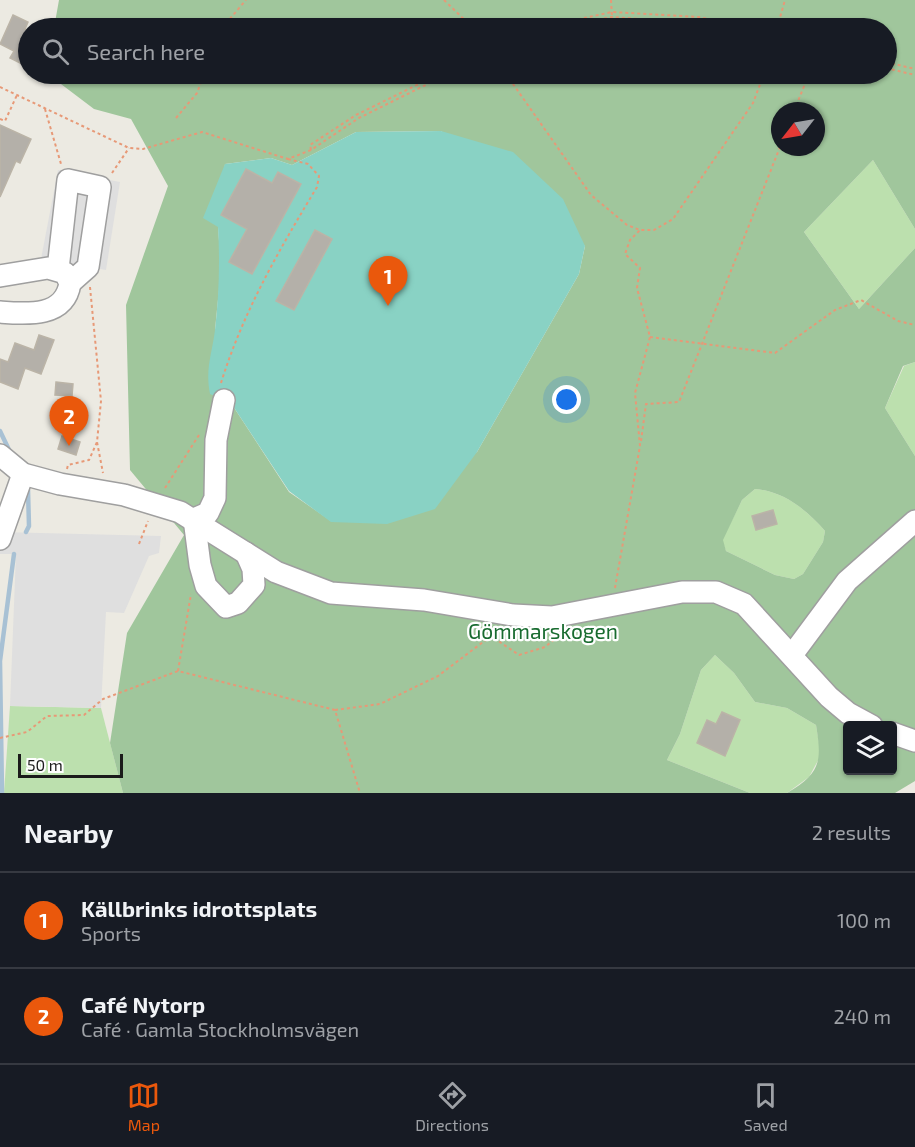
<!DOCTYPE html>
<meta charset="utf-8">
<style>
:root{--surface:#171b24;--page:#242831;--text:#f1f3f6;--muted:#9ea1a6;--line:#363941;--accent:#ea580c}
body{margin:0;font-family:"Exo 2",sans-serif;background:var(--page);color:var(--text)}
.controls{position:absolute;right:18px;bottom:18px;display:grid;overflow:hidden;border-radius:6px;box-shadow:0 2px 4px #0004}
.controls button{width:54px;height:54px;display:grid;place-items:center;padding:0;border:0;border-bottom:2px solid var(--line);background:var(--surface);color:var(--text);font:30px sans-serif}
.compass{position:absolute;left:771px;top:102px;width:54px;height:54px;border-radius:50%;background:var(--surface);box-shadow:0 2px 4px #0004;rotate:239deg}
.scale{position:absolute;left:18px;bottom:15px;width:105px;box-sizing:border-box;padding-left:6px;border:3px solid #1b1b1b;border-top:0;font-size:16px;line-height:21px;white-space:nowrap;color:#1b1b1b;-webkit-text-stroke:4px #fff;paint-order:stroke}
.you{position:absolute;left:567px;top:400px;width:21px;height:21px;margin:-15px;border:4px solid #fff;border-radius:50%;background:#1a73e8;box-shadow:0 0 0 9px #1a73e833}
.badge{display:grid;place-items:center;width:39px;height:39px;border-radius:50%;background:var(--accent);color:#fff;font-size:20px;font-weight:700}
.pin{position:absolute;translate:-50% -50px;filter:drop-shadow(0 2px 3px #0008)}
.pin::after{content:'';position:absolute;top:32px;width:21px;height:18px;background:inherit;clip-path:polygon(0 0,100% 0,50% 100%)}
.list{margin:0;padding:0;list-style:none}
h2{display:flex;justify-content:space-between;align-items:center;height:78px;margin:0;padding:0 24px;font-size:26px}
h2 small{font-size:20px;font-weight:400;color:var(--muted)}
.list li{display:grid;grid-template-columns:39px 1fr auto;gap:18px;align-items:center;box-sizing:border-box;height:96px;padding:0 24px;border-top:2px solid var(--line)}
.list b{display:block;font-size:22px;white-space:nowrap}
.list p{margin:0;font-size:20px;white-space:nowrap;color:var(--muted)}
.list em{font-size:20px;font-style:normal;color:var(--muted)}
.icon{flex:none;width:33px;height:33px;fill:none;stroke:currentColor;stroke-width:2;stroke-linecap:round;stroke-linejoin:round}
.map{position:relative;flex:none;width:915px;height:793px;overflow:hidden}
.search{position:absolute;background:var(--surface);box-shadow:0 2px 4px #0004;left:18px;right:18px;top:18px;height:66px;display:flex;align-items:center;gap:15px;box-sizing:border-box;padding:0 21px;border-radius:33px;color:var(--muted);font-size:22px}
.sheet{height:270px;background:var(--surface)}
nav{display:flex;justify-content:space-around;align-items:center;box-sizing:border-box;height:84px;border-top:2px solid var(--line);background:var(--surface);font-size:16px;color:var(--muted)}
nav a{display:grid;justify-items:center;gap:3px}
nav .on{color:var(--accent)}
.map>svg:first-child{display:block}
</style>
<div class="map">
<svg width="915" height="793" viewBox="0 0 915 793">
<rect width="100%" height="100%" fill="#eceae2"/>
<g fill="#bce0ae">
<path d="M873,160l42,69v19l-56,61 -55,-77z"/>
<path d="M915,362v94l-30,-48 19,-42z"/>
<path d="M755,489c28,2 52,21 70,42l-2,11 -20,32 -9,5 -19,-4 -49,-24 -4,-11 20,-40z"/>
<path d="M715,655l19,18 21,29 32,6 29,17 5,30 -12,22 -22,16h-37l-83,-33 13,-26 21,-64z"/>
<path d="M10,706l91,2 22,85h-119z"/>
</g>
<path fill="#a0c69c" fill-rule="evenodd" d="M59,0h856v229l-42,-69 -69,72 55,77 56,-61v114l-12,4 -18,42 30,48v325l-20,12h-108c34,-20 35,-32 29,-68l-29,-17 -32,-6 -21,-29 -19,-18 -14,15 -21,64 -13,26 83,33h-627l-13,-50 17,-110 57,-98 -54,-65 -4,-165 42,-119 -37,-67 -37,-10 -37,-28v-7h829v-46h-832zM780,111h36v36h-36zM441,131l144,115 -6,28 -102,178 -146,69 -42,-29 -58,-89 -16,-73 6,-61 -3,-42 7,-63 46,-6 21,7 64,-33zM755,489c28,2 52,21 70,42l-2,11 -20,32 -9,5 -19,-4 -49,-24 -3,-11 19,-40zM848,726h44v44h-44z"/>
<path fill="#89d2c4" d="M441,131l72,21 50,47 22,47 -6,28 -102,178 -42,57 -48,15 -56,-2 -42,-31 -58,-88 -21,-9c-5,-25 2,-40 5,-64 4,-34 5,-68 3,-103l-15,-9 22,-54 46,-6 21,7 64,-33z"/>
<g fill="#dfdfdf">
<path d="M58,170l62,12 -14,88 -65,-11z"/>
<path d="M0,532l161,4 -2,17 -10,3 -25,57 -18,-1 -5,96 -91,-2 6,-152h-16z"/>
</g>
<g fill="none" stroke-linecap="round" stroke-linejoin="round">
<g stroke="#a8c1d4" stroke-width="4.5">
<path d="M0,431l11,23"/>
<path d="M26,532l3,-6 -1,-36"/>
<path d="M2,793l-2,-132 14,-107"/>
</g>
</g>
<g fill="#b4b0a9" stroke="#bbb4a7" stroke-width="1.5">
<path d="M13,15l15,7 -3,7 3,1v25l-4,10 -14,-7 4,-7 -14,-7z"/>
<path d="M0,125l31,14 -11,24 -4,-2 -16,36z"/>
<path d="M246,169l26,14 6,-11 23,12 -49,90 -23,-12 18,-33 -26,-14z"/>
<path d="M315,230l17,9 -38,71 -18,-9z"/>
<path d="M39,335l15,5 -13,34 -16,-6 -7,21 -18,-7v-23l8,3 7,-19 19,7z"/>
<path d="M56,382l17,2 -1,12 -17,-1z"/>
<path d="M62,436l18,6 -4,13 -18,-6z"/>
<path d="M773,510l4,14 -21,6 -4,-14z"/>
<path d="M722,712l18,8 -15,36 -28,-13 10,-23 9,4z"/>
</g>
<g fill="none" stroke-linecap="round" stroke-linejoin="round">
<g stroke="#9f9f9f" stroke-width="24">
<g id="minor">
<path d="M58,269l10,-89 32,7 -12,80 -18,16"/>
<path d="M0,276l48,-8 17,5 5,10c-5,35 -44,31 -70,29"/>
<path d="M224,400l-8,40 -1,58 -7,15 -14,6 6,46 6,21 20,21 12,-4 16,-18 -1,-16 -7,-16"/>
<path d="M0,455l23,19 37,10 64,11 56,17 96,60 55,21 93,7 89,15 39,2 130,-25h34l28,12 85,93 19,16 24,13"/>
<path d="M0,539l23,-65"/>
<path d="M792,655l55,-74 68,-60"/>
<path d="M892,733l23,8"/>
</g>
</g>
<g stroke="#e79977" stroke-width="2" stroke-dasharray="3 3" stroke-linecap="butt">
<path d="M444,0l29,28"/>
<path d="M611,0l1,17"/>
<path d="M222,28l24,-28"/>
<path d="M537,28l75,-16 87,5 50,11"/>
<path d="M557,28l55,-11 85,6 26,5"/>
<path d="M777,28l8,-28"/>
<path d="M886,62l29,7"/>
<path d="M886,68l29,7"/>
<path d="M506,74l85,121 36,30 13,5h14l19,-11 80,-116 11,-29"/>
<path d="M0,87l129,61 14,1 59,-17 86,27 23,-9 48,-32 89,-44"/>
<path d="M45,109l16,55"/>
<path d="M794,111l15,-37"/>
<path d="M176,118l21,-25 7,-19"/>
<path d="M0,119l5,2 12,-26"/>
<path d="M311,150l-1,-5 46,-30 83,-41"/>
<path d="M112,173l17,-25"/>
<path d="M90,287l11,114 -4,41 6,31"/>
<path d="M650,337l125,16 60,-43 26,-10 37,21 17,4"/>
<path d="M221,383c22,-71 58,-133 96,-196l2,-11 -11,-12 -20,-5"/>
<path d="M641,441l5,-37 33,-2 101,-255"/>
<path d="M67,469l1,-4 21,-5 8,-18"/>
<path d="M165,488l34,-53"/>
<path d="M139,544l9,-23"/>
<path d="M615,588l25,-142 -5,-53 15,-56 -13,-49 3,-20 -15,-14 5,-14 10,-10"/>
<path d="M178,671l13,-77"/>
<path d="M335,710l45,-6 58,-28 53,-40 28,19 26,-8 16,-13"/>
<path d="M0,738l27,-6 20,-16 37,-1 19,-16 75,-28 157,39 25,83"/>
</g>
<use href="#minor" stroke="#fff" stroke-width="21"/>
</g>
<g text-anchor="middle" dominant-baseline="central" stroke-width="4.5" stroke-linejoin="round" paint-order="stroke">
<g font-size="21" fill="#186b2f" stroke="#fff">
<text x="543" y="630">Gömmarskogen</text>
</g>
</g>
</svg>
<div class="controls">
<button><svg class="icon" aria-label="layers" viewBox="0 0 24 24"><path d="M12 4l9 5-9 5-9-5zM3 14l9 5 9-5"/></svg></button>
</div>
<svg class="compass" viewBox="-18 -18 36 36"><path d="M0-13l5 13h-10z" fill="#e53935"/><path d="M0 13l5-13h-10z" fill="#9ea1a6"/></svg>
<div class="scale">50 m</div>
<div class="you"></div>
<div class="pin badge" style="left:388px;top:306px">1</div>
<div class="pin badge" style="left:69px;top:446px">2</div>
<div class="search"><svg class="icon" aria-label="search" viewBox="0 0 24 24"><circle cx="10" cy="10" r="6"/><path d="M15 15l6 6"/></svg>Search here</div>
</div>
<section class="sheet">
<h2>Nearby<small>2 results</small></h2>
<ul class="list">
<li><span class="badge">1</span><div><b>Källbrinks idrottsplats</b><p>Sports</p></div><em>100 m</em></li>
<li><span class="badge">2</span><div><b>Café Nytorp</b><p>Café · Gamla Stockholmsvägen</p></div><em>240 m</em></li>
</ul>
</section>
<nav>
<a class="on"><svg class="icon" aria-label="map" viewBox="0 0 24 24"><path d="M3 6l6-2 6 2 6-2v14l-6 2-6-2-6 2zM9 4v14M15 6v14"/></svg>Map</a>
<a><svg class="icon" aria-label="directions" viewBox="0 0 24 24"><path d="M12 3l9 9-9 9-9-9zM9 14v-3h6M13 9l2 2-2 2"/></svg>Directions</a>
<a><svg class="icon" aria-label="saved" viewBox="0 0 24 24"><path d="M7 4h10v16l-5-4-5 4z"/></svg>Saved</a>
</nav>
